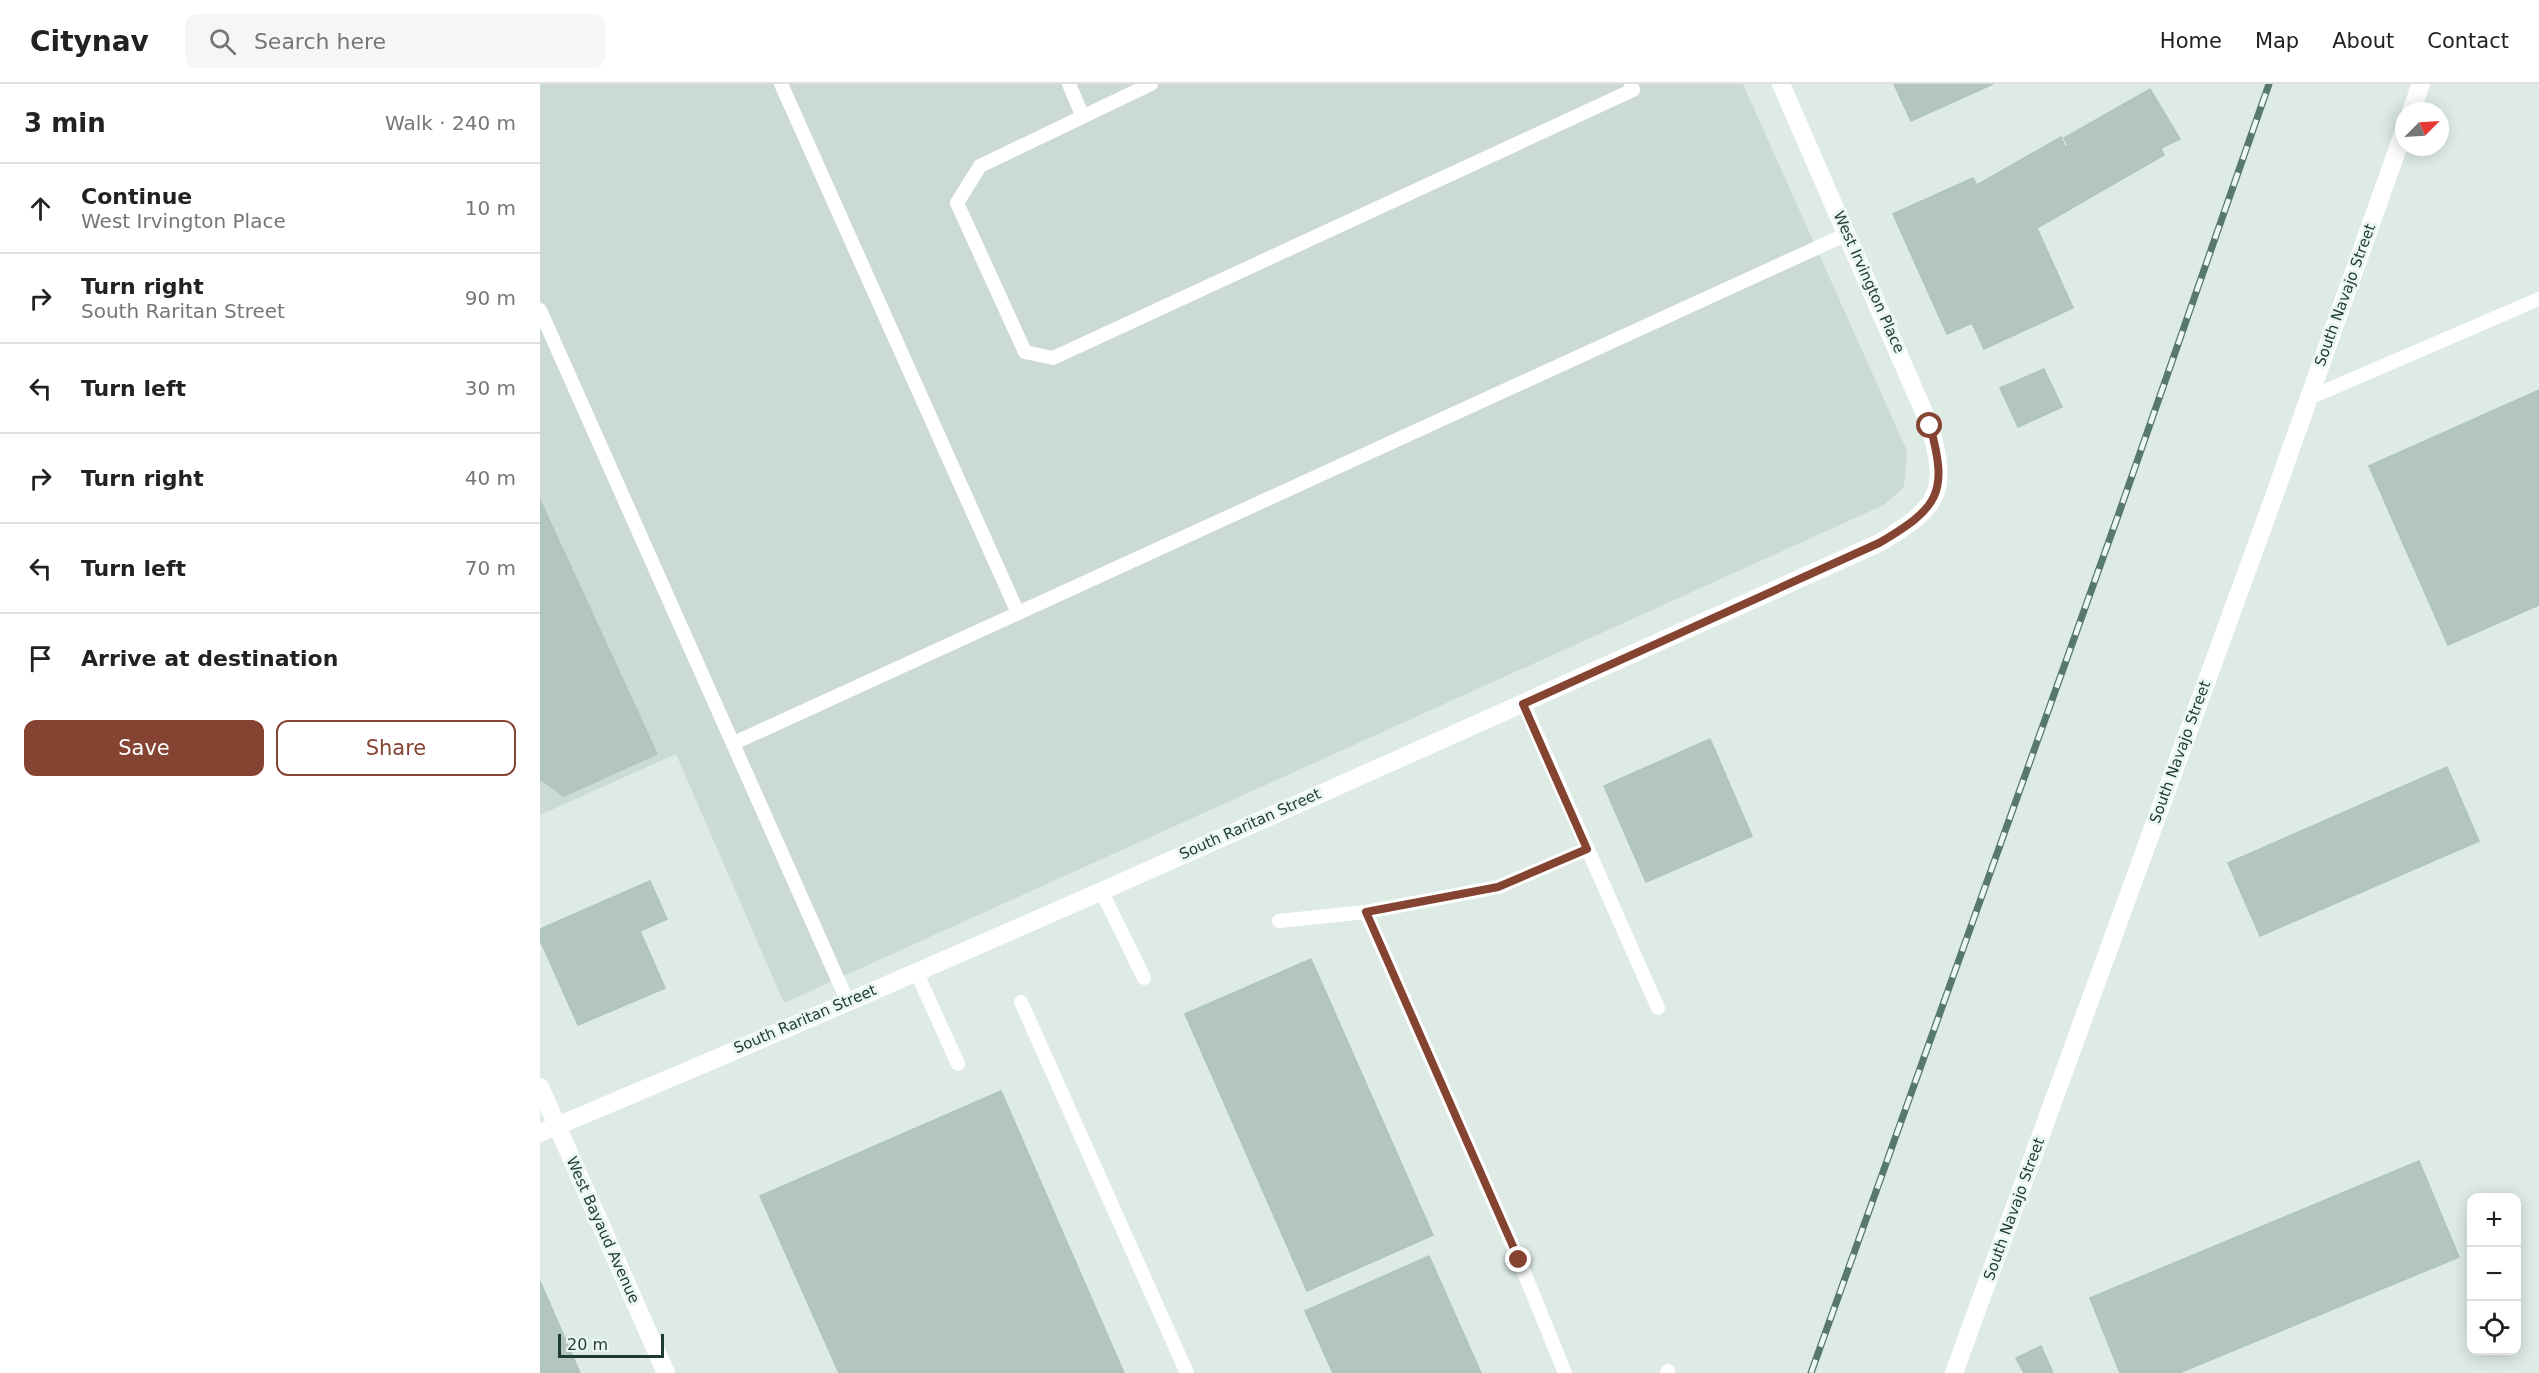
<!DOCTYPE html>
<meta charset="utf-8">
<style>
:root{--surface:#fff;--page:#f6f6f6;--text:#222;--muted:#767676;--line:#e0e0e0;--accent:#854432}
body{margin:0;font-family:"DejaVu Sans",sans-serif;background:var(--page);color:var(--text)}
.controls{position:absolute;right:18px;bottom:18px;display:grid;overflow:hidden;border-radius:12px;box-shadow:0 3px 15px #0003}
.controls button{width:54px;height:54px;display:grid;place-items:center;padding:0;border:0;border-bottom:2px solid var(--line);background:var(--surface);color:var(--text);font:30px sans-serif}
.compass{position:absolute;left:1855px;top:18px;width:54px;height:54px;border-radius:50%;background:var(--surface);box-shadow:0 3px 15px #0003;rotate:66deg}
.scale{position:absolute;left:18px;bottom:15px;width:106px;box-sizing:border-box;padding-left:6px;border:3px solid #1d3b32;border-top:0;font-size:16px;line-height:21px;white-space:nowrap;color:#1d3b32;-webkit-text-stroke:4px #edf7f2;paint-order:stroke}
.stop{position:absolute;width:18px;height:18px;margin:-14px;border:4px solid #854432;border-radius:50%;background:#fff}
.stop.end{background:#854432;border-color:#fff;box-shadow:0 2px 6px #0008}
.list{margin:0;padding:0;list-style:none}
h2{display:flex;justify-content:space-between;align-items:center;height:78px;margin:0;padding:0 24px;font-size:26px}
h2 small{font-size:20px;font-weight:400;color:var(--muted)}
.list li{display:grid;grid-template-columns:39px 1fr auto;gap:18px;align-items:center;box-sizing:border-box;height:90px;padding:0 24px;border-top:2px solid var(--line)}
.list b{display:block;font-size:22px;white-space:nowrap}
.list p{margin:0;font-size:20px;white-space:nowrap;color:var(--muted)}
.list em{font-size:20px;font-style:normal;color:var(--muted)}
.actions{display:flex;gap:12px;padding:18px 24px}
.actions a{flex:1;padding:14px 0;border:2px solid var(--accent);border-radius:12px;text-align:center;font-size:21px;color:var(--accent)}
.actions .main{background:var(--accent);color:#fff}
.icon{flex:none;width:33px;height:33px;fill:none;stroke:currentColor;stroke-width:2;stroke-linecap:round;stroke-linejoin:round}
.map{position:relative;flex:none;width:1999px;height:1289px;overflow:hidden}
header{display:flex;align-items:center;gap:36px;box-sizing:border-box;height:84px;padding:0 30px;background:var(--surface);border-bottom:2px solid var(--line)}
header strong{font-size:28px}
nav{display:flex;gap:33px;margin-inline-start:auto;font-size:21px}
.search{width:420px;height:54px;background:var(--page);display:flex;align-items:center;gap:15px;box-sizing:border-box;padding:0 21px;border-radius:12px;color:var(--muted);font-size:22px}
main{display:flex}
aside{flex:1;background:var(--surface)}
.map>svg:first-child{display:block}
</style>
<header>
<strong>Citynav</strong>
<div class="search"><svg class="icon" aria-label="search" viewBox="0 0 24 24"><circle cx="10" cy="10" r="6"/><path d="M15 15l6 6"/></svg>Search here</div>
<nav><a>Home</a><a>Map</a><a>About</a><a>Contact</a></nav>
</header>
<main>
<aside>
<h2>3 min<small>Walk · 240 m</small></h2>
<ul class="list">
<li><svg class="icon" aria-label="ahead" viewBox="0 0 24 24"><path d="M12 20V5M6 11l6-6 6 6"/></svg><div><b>Continue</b><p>West Irvington Place</p></div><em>10 m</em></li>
<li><svg class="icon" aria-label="right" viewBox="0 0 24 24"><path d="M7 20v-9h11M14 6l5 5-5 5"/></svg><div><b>Turn right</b><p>South Raritan Street</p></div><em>90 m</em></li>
<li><svg class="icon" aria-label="left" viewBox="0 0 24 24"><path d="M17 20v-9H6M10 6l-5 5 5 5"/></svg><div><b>Turn left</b></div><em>30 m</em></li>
<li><svg class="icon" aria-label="right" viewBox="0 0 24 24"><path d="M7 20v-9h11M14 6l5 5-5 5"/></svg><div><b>Turn right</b></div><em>40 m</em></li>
<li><svg class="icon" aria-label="left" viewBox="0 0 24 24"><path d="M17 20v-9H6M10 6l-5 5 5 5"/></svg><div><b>Turn left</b></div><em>70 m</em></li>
<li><svg class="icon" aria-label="arrive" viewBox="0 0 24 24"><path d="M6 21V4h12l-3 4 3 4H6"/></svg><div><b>Arrive at destination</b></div></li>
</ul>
<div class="actions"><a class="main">Save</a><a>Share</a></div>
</aside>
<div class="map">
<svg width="1999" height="1289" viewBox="0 0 1999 1289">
<rect width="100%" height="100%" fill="#ddebe4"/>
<path fill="#cbdbd3" d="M0,0h1203l164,367 -3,36 -20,18 -1100,498 -108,-249 -136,61z"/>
<g fill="#b2c6bd" stroke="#afc5bb" stroke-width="1.5">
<path d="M1354,0h99l-82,37z"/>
<path d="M1610,5l30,50 -19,9 3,7 -127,73 36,80 -89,41 -12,-26 -25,11 -54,-120 80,-36 4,7 84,-48 4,10 3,-1 -4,-8z"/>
<path d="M1504,285l18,38 -44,20 -18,-39z"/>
<path d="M1999,306v215l-91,40 -79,-179z"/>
<path d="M0,416l117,254 -93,42 -24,-17z"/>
<path d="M1170,655l42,97 -106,46 -42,-96z"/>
<path d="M1907,683l32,74 -219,95 -32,-73z"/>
<path d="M110,797l17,38 -27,12 25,57 -87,37 -38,-85v-11z"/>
<path d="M771,875l122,276 -126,56 -122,-277z"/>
<path d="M461,1007l123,282h-285l-79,-177z"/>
<path d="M1879,1077l40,96 -280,116h-59l-30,-75z"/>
<path d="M889,1172l52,117h-148l-28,-62z"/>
<path d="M0,1197l40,92h-40z"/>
<path d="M1501,1262l12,27h-29l-8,-15z"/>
</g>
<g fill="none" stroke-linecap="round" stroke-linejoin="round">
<g stroke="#fff" stroke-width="14">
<path d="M241,0l237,529"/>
<path d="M529,0l13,31"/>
<path d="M611,0l-171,82 -23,37 68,149 28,6 580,-268 -2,-6"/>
<path d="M0,226l307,690"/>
<path d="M1769,314l230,-99"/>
<path d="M983,619l135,305"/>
<path d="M194,659l1113,-509"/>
<path d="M561,806l43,88"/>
<path d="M826,828l153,348 46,113"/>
<path d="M739,837l87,-9 132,-25 89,-38"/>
<path d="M376,887l42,93"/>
<path d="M481,918l166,371"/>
<path d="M1127,1289l1,-2"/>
</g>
<g stroke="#fff" stroke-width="18">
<path d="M1871,27l10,-27"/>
<path d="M0,1049c450,-188 894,-390 1339,-590 59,-35 70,-49 51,-117l-149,-342"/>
<path d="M1414,1289l314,-860 136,-382"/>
</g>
<path stroke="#fff" stroke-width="18" d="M0,1003l126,286"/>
<g stroke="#57786e" stroke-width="7">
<path id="rail" d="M1271,1289l308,-860 150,-429"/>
</g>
<use href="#rail" stroke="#edf7f2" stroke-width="4.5" stroke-dasharray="14" stroke-linecap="butt"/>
</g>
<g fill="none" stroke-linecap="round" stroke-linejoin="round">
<path stroke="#854432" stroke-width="8" d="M979,1176l-153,-348 132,-25 89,-38 -64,-145 356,-161c59,-35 70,-49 51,-117"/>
</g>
<g text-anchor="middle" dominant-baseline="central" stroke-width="6" stroke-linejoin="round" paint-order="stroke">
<g font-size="15" fill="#1d3b32" stroke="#edf7f2">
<text transform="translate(1329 198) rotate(66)">West Irvington Place</text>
<text transform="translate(1805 211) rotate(-70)">South Navajo Street</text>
<text transform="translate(1640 668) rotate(-70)">South Navajo Street</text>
<text transform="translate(710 740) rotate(-24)">South Raritan Street</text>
<text transform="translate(265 935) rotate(-23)">South Raritan Street</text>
<text transform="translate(1474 1125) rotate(-70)">South Navajo Street</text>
<text transform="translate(63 1146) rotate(66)">West Bayaud Avenue</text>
</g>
</g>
</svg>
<div class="controls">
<button>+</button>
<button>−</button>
<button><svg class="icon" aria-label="locate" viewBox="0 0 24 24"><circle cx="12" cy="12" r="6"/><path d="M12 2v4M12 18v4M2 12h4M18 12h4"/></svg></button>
</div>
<svg class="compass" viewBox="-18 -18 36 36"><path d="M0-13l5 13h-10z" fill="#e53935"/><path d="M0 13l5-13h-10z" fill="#767676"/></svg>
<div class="scale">20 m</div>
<div class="stop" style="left:1390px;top:342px"></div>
<div class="stop end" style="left:979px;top:1176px"></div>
</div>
</main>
